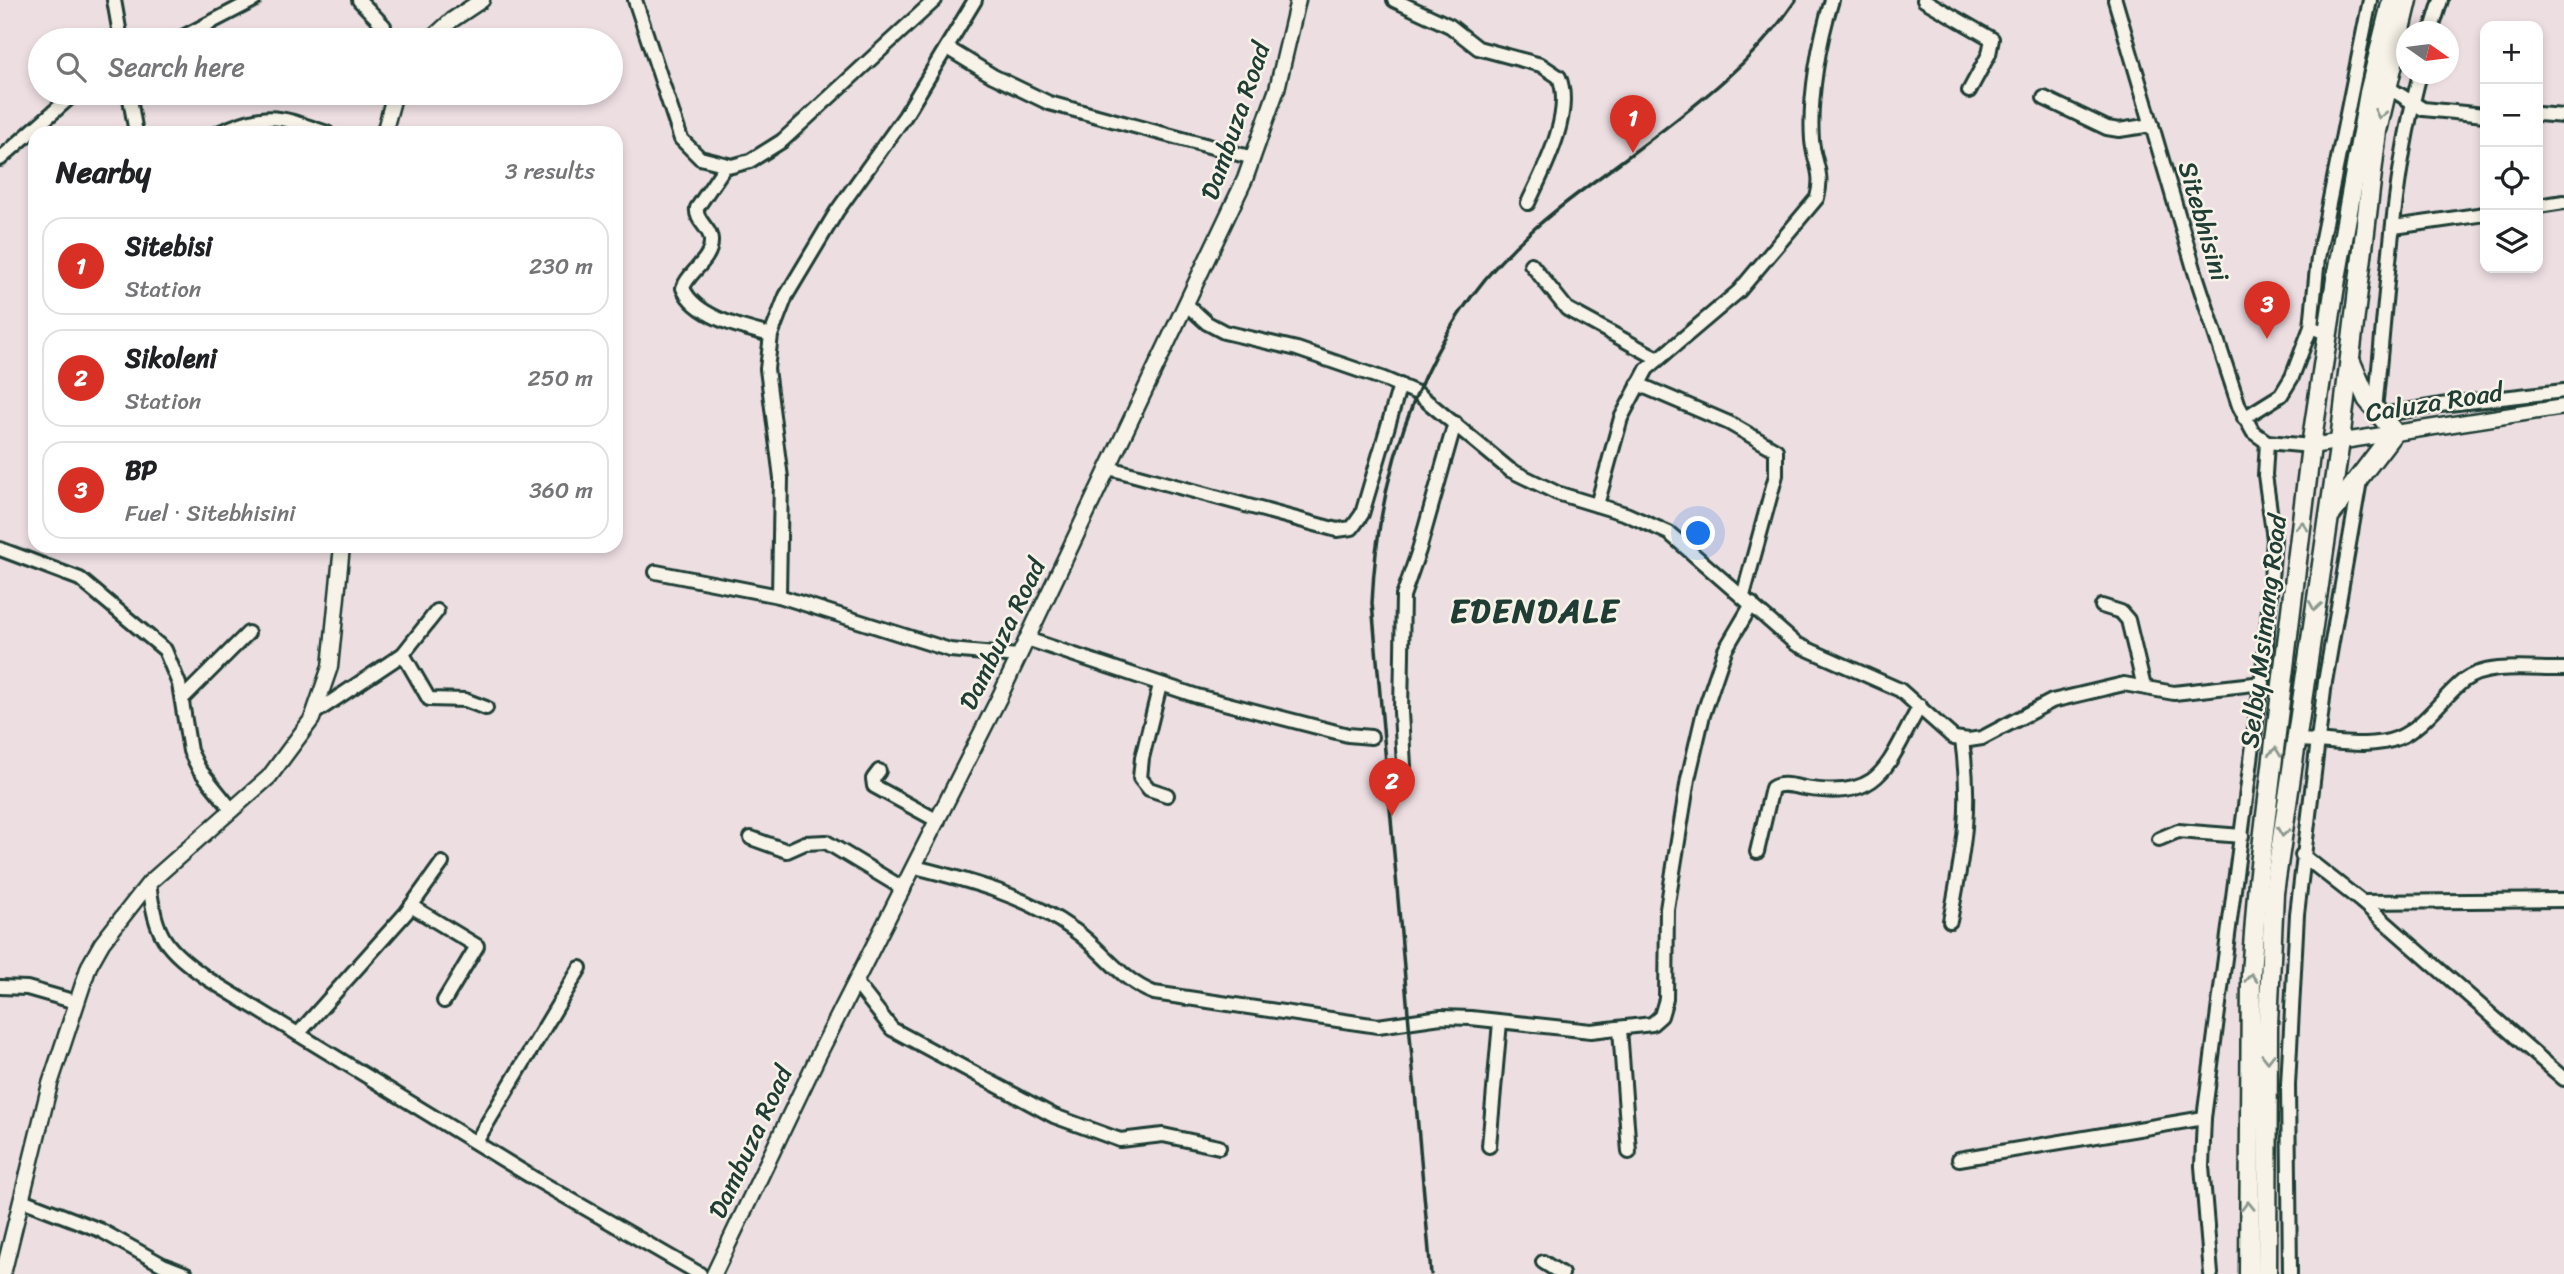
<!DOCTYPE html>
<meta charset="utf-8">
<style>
:root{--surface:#fff;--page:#f2f2f2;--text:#202124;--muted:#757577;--line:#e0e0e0;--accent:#d93025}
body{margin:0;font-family:Sriracha,sans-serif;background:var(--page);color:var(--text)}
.controls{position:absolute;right:21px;top:21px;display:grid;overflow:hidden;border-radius:14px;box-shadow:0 4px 10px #0003}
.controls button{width:63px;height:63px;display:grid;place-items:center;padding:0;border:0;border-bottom:2px solid var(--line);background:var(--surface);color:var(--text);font:35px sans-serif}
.compass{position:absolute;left:2396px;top:21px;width:63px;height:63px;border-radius:50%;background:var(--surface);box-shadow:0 4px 10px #0003;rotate:104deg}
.you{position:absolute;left:1699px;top:534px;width:24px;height:24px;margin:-18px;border:5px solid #fff;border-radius:50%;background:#1a73e8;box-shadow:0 0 0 10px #1a73e833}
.badge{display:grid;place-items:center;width:46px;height:46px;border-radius:50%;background:var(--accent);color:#fff;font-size:23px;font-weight:700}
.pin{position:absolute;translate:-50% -58px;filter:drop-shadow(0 2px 4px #0008)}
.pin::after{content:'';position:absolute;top:37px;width:24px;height:21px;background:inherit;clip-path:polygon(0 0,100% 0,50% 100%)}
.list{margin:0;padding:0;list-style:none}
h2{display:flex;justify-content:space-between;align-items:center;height:91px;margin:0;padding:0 28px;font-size:30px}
h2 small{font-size:23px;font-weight:400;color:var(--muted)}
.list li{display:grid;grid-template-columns:46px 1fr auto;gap:21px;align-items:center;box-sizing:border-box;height:98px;margin:0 14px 14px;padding:0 14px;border:2px solid var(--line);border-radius:21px}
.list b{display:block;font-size:26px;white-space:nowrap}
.list p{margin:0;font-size:23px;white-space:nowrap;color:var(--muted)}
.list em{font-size:23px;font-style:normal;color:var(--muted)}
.icon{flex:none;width:38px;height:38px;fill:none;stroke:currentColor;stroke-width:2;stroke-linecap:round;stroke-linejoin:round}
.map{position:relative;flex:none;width:2564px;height:1274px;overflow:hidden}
.search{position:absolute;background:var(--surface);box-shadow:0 4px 10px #0003;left:28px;top:28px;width:595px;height:77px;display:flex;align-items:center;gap:18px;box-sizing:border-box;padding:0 24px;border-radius:38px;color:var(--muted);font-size:26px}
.panel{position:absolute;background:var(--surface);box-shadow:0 4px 10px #0003;left:28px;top:126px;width:595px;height:427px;border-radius:21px}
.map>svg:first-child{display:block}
</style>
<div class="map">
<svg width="2564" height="1274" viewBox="0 0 2564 1274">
<rect width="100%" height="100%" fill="#eddee2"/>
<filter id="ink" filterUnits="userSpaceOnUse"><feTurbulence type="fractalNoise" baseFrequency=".0143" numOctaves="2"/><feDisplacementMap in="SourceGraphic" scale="14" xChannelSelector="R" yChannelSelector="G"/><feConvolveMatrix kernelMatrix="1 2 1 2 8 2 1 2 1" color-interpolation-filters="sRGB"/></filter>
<g filter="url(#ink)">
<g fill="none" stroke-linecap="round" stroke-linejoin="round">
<g stroke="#1f3d34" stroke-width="18">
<g id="minor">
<path d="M114,0l7,40"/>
<path d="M359,0l25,26"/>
<path d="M635,0l46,139 19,19 32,8 18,-5 32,-20 153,-141"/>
<path d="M1394,0l56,26 28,22 63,17 18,12c15,37 -16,94 -31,126"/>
<path d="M1924,0l68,39 -3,15 -20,37"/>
<path d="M2115,0l80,272 44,134 14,26 14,10 44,4"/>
<path d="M2431,32l10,-32"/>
<path d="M177,40l77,-40"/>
<path d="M947,48l46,28 56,27 204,55"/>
<path d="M2386,86l37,23 62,6"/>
<path d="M129,93l7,40"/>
<path d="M2044,98l63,30 12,2 33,-5"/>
<path d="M2538,114l26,2"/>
<path d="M218,133c50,-22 59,-17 109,0"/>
<path d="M0,159l75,-66"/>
<path d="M726,165l-29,43c-2,14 15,20 14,34 0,19 -23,30 -28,46 12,29 60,40 88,47"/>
<path d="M2538,206l26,-4"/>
<path d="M2394,227l91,-13"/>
<path d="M1531,264l36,45 90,49"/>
<path d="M1186,304l21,19 17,9 73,17 87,30 33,14 93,77 47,23 69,21 43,19 127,111 104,46 54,48 15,2 13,-2 70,-37 72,-17 50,9 89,-10"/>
<path d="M2328,334l-17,-7 7,-69 52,-258"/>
<path d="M1638,384l91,39 47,27v25l-33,121"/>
<path d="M2375,409c12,-112 16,-227 45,-335"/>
<path d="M2381,415l59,-10 124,-14"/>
<path d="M2244,418l37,-23 11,-18 19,-50"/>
<path d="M1109,468l228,62 15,-2 10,-14 38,-129"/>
<path d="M1597,505l24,-87 26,-49 92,-78 78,-93c7,-26 -3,-34 -5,-58 -3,-41 7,-100 20,-140"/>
<path d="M0,549l80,30 85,71 14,34 11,67 9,18 33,41"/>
<path d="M656,572l123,24 171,54 68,6"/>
<path d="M779,596l2,-118 -14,-109 4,-34 15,-39 51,-85 68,-95 70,-116"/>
<path d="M2102,606l19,6 7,8 16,67"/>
<path d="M1027,639l170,57 151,39 23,2"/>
<path d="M403,654l26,45 36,1 21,8"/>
<path d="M1160,685l-18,73 -2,20 9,11 18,6"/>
<path d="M183,698l65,-65"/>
<path d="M316,712l87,-58 34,-43"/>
<path d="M2296,740c31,0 73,10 102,-2 26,-11 44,-40 65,-57 24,-19 72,-11 101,-12"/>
<path d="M1404,766l-3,-54 2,-116 16,-46 36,-127"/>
<path d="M879,771l-6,8 1,7 64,35"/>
<path d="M751,838l36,13 18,-8 21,-1 78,47"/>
<path d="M2159,839l19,-8 64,5"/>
<path d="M1757,852l15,-64c9,-6 21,-2 32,0 80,13 82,-23 116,-82"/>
<path d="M2302,855l60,47 202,177"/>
<path d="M915,867c56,14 112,29 159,63 29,20 46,50 80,63l224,33 63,-9 30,1 120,13 61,-7 9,-8 5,-17 1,-90 21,-130 15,-64 22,-65 27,-46"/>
<path d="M149,883c7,55 15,64 59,96l327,200 165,95"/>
<path d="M2362,902l202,-2"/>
<path d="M411,906l66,40 -33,55"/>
<path d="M1950,921c13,-69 22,-110 12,-181"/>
<path d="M856,983l36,46 162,87 66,24 43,-5 56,12"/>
<path d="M0,987l27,1 49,14"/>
<path d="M1620,1029l9,123"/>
<path d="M298,1034l108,-121 36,-50"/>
<path d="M476,1142l104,-174"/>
<path d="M1489,1146l11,-124"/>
<path d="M1959,1159l245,-41"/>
<path d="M22,1200l78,30 63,35 23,9"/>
<path d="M1543,1262l19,12"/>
<path d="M2211,1274l-9,-108 2,-48 62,-472 8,-107 -9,-64 2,-33"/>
<path d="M2290,1274l-2,-189 9,-171 28,-232 36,-207"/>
</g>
</g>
<g stroke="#1f3d34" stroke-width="19">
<g id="tertiary">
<path d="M430,40l22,-20 30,-20"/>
<path d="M384,133l11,-40"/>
<path d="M2311,446l253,-39"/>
<path d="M3,1274l47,-190 39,-118 13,-23 47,-60 120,-106 43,-58 18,-52 12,-121"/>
<path d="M714,1274l106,-222 180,-356 245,-517 32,-90 21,-89"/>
</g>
</g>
<g stroke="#1f3d34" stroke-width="23">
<g id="secondary">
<path d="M2332,513l62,-81 -27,-33 -16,-37"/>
<path d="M2249,1274l2,-301 7,-92 53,-435 25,-167 33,-186 23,-93"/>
<path d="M2267,1274l1,-250 6,-131 66,-452 37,-310 31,-131"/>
</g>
</g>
<use href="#minor" stroke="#f7f3e8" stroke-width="12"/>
<use href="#tertiary" stroke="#f7f3e8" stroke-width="14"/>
<use href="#secondary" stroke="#f7f3e8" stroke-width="18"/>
<path stroke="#1f3d34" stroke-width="3.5" d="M1431,1274l-59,-671c6,-138 54,-281 162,-374 30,-27 64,-50 96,-74 61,-46 123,-91 166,-155"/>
</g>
<defs><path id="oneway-chevron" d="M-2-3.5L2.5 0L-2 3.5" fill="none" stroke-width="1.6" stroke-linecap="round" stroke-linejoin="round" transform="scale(1.75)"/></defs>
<g stroke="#8b988e">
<use href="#oneway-chevron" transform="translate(2380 114) rotate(102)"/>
<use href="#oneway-chevron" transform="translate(2302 526) rotate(-84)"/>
<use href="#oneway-chevron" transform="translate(2315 606) rotate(99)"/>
<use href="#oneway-chevron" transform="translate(2275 752) rotate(-83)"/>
<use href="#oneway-chevron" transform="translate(2283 832) rotate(98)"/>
<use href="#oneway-chevron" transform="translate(2251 978) rotate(-89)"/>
<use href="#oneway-chevron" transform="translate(2268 1058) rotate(90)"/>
<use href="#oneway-chevron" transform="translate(2248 1206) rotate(-91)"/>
</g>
</g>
<g text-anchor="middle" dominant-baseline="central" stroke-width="5" stroke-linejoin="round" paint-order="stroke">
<g font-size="26" fill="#1f3d34" stroke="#f7f3e8">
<text transform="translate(1235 121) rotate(-71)">Dambuza Road</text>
<text transform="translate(2204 221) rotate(74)">Sitebhisini</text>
<text transform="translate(2434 402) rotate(-9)">Caluza Road</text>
<text transform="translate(2263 631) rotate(-83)">Selby Msimang Road</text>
<text transform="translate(1002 634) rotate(-64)">Dambuza Road</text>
<text transform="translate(750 1142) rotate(-65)">Dambuza Road</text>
</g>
<g font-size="33" font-weight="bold" letter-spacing="2" fill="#1f3d34" stroke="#f7f3e8">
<text x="1535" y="611">EDENDALE</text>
</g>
</g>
</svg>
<div class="controls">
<button>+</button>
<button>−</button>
<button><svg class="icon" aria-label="locate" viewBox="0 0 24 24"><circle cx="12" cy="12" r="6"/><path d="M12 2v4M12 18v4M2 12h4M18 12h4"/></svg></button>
<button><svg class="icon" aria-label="layers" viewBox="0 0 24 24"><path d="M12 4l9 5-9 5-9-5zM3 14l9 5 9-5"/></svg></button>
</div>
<svg class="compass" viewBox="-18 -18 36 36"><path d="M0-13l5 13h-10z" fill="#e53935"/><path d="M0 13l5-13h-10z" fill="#757577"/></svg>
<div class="you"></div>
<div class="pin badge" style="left:1633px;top:153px">1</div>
<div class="pin badge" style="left:1392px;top:816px">2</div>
<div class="pin badge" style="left:2267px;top:339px">3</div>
<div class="search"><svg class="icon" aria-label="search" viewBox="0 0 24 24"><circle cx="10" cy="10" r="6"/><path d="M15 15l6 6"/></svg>Search here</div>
<section class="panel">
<h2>Nearby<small>3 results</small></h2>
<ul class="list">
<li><span class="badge">1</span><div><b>Sitebisi</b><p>Station</p></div><em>230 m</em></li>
<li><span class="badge">2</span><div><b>Sikoleni</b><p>Station</p></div><em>250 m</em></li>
<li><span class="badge">3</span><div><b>BP</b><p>Fuel · Sitebhisini</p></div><em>360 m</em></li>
</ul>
</section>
</div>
